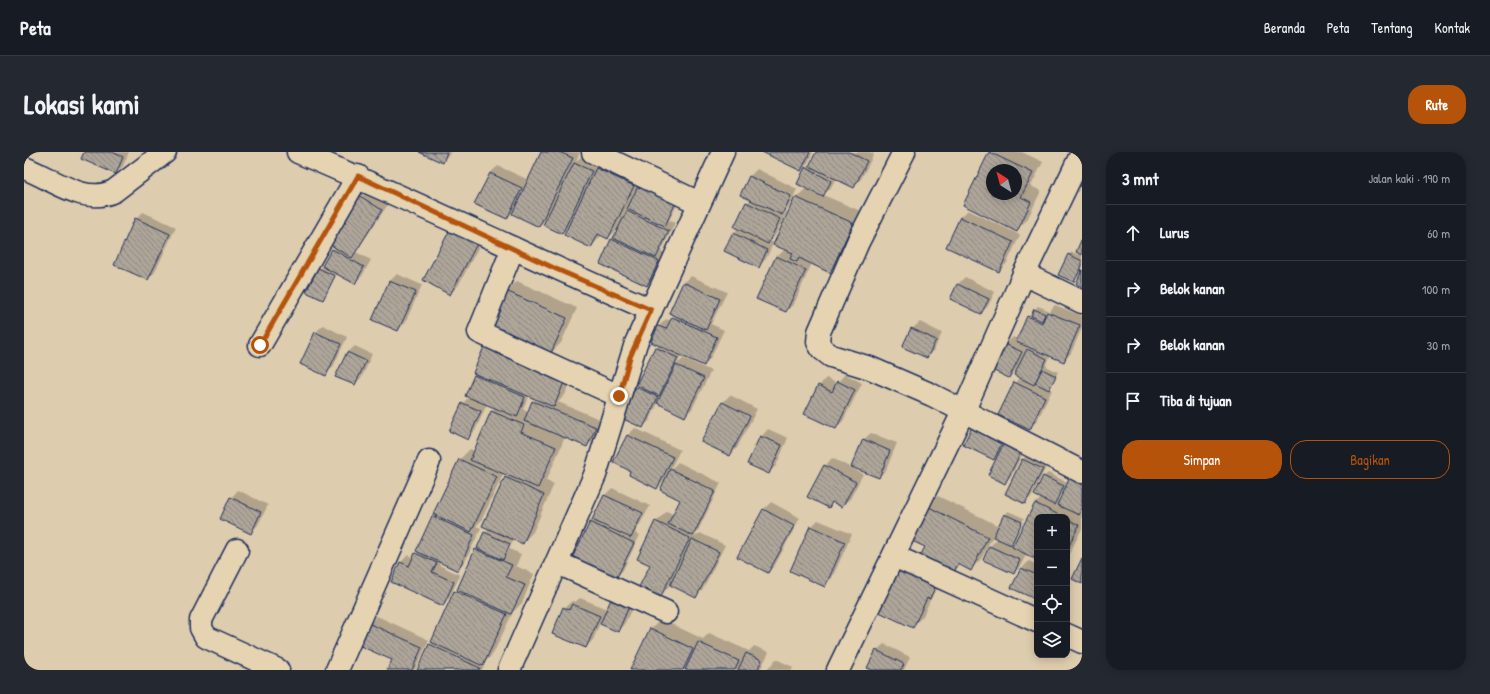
<!DOCTYPE html>
<html lang="id">
<meta charset="utf-8">
<style>
:root{--surface:#171b24;--page:#242831;--text:#f1f3f6;--muted:#9ea1a6;--line:#363941;--accent:#b45309}
body{margin:0;font-family:"Patrick Hand",sans-serif;background:var(--page);color:var(--text)}
.controls{position:absolute;right:12px;bottom:12px;display:grid;overflow:hidden;border-radius:8px;box-shadow:0 2px 10px #0003}
.controls button{width:36px;height:36px;display:grid;place-items:center;padding:0;border:0;border-bottom:1px solid var(--line);background:var(--surface);color:var(--text);font:20px sans-serif}
.compass{position:absolute;left:962px;top:12px;width:36px;height:36px;border-radius:50%;background:var(--surface);box-shadow:0 2px 10px #0003;rotate:324deg}
.stop{position:absolute;width:12px;height:12px;margin:-9px;border:3px solid #b45309;border-radius:50%;background:#fff}
.stop.end{background:#b45309;border-color:#fff;box-shadow:0 1px 4px #0008}
.list{margin:0;padding:0;list-style:none}
h2{display:flex;justify-content:space-between;align-items:center;height:52px;margin:0;padding:0 16px;font-size:17px}
h2 small{font-size:13px;font-weight:400;color:var(--muted)}
.list li{display:grid;grid-template-columns:26px 1fr auto;gap:12px;align-items:center;box-sizing:border-box;height:56px;padding:0 16px;border-top:1px solid var(--line)}
.list b{display:block;font-size:15px;white-space:nowrap}
.list em{font-size:13px;font-style:normal;color:var(--muted)}
.actions{display:flex;gap:8px;padding:12px 16px}
.actions a{flex:1;padding:9px 0;border:1px solid var(--accent);border-radius:16px;text-align:center;font-size:14px;color:var(--accent)}
.actions .main{background:var(--accent);color:#fff}
.icon{flex:none;width:22px;height:22px;fill:none;stroke:currentColor;stroke-width:2;stroke-linecap:round;stroke-linejoin:round}
.map{position:relative;flex:none;width:1058px;height:518px;overflow:hidden;border-radius:16px}
header{display:flex;align-items:center;gap:24px;box-sizing:border-box;height:56px;padding:0 20px;background:var(--surface);border-bottom:1px solid var(--line)}
header strong{font-size:19px}
nav{display:flex;gap:22px;margin-inline-start:auto;font-size:14px}
.intro{display:flex;align-items:center;justify-content:space-between;box-sizing:border-box;height:96px;padding:0 24px}
h1{margin:0;font-size:28px}
.button{padding:10px 18px;border-radius:16px;background:var(--accent);color:#fff;font-size:14px;font-weight:700}
main{display:flex;gap:24px;padding:0 24px}
aside{flex:1;background:var(--surface);border-radius:16px;box-shadow:0 2px 10px #0003}
.map>svg:first-child{display:block}
</style>
<header>
<strong>Peta</strong>
<nav><a>Beranda</a><a>Peta</a><a>Tentang</a><a>Kontak</a></nav>
</header>
<div class="intro"><h1>Lokasi kami</h1><a class="button">Rute</a></div>
<main>
<div class="map">
<svg width="1058" height="518" viewBox="0 0 1058 518">
<defs>
<pattern id="building-back-hatch" width="6" height="6" patternUnits="userSpaceOnUse"><rect width="6" height="6" fill="#aea599"/><path d="M-1 5l2 2M0 0l6 6M5-1l2 2" fill="none" stroke="#8d8780"/></pattern>
</defs>
<rect width="100%" height="100%" fill="#deccae"/>
<filter id="ink" filterUnits="userSpaceOnUse"><feTurbulence type="fractalNoise" baseFrequency=".025" numOctaves="2"/><feDisplacementMap in="SourceGraphic" scale="8" xChannelSelector="R" yChannelSelector="G"/><feConvolveMatrix kernelMatrix="1 2 1 2 8 2 1 2 1" color-interpolation-filters="sRGB"/></filter>
<g filter="url(#ink)">
<g fill="#0003" fill-rule="evenodd">
<path d="M61,0h44l-6,14 -7,7z"/>
<path d="M397,0h31l-10,9z"/>
<path d="M518,0h38l-4,9 6,-5 16,8 -2,5 11,-11 76,36 -14,26 6,3 -14,29 5,2 -12,24 -7,7 -35,-45 8,-13 -12,11 -6,-3 -11,12 -22,-22 -7,8 -14,-16 -9,9 -27,-13 -5,5 -17,-45 8,-7 31,14z"/>
<path d="M741,0h48l-5,11 -7,7z"/>
<path d="M793,0h53l4,2 -13,25 -7,7 -18,-8 -6,11 -7,6 40,17 -22,49 -11,10 -18,-8 -18,41 -8,7 -9,-54 8,-8 -12,-5 -7,15 -7,7 -26,-33 5,-4 9,-26 4,-4 -10,-5 9,-18 7,-7 40,20 -8,18 -4,4 2,1 -12,24 -5,5 5,2 21,-45 10,-10v-20l5,-5z"/>
<path d="M966,0h32l21,10 -12,24 10,5 -14,29 -11,10 -52,-25zM968,18h24v24h-24z"/>
<path d="M344,38l21,13 -33,49 15,8 -9,16 -8,7 -17,-10 -14,26 -4,-30 4,-3 13,-20 25,-49z"/>
<path d="M944,58l52,25 -13,28 -8,8 -39,-53z"/>
<path d="M119,60l33,15 -21,45 -7,7 -12,-60z"/>
<path d="M462,81l-28,53 -8,8 -25,-14z"/>
<path d="M1048,100l10,4v15l-8,10 -5,-26z"/>
<path d="M373,122l25,11 -17,38 -7,7 -25,-11 17,-38z"/>
<path d="M667,124l36,16 -16,32 13,6 -13,27 -7,8 -22,-10 -5,9 7,-6 27,13 -19,38 -7,7 -27,-13 -8,17 -7,7 -20,-9 33,-70 3,-4 -7,-3 7,-15 7,-7 5,2 5,-6 8,-32z"/>
<path d="M941,125l30,15 -7,14 -7,7 -30,-14 7,-15z"/>
<path d="M493,129l60,27 -16,35 -11,11 27,11 -12,30 -7,7 44,18 -8,19 -7,7 -22,-9 -17,40 -3,3 9,4 -21,48 -11,11 -8,-4 -5,10 12,5 -5,12 18,8 -12,29 -9,9 -20,42 -7,7 -4,9h-64l58,-120 9,-17 4,-5 17,-50 2,-3 -4,-2 -23,48 -5,5 5,2 -16,34 -8,7 -16,-7 -2,3 21,10 -10,22 -7,8 -42,-43 7,-7 6,3 4,-7 41,-91 11,-11 5,2 17,-40 4,-4 -9,-3 -12,27 -7,7 -18,-7 13,-28 7,-7 4,-21 33,-83zM505,243l7,3 -8,14 -5,-3z"/>
<path d="M1031,153l27,11v12l-11,25 -7,8 -13,-6 -5,11 12,6 -9,16 3,2 -15,31 -7,7 -15,-45 5,-6 -2,-10 -9,10 -15,-8 12,-25 7,-7 5,2 10,-22 10,-11 10,4 -1,4zM1004,194l2,1 -5,5z"/>
<path d="M896,170l22,11 -8,17 -8,7 -14,-28z"/>
<path d="M299,173l24,12 -14,30 -7,7 -11,-41z"/>
<path d="M331,194l17,8 -10,23 -8,7 -7,-31z"/>
<path d="M821,222l17,9 -19,38 -7,7 -17,-42 7,-8 11,5z"/>
<path d="M706,243l27,14 -20,39 -7,7 -27,-14 20,-39z"/>
<path d="M960,261l43,31 -15,31 -7,7 -4,-31 -7,8z"/>
<path d="M611,276l45,22 -10,20 8,-8 43,21 -26,54 5,-4 25,12 -22,44 -7,7 -25,-12 -11,12 -9,-32 5,-42 11,-11 7,4 7,-16 -15,-20 -9,9 -25,-17 -18,-9 14,-27z"/>
<path d="M744,277l20,9 -12,28 -8,7 -7,-36z"/>
<path d="M847,281l26,10 -11,27 -7,7 -16,-37z"/>
<path d="M1006,300l19,9 -17,35 -7,7 -2,-44z"/>
<path d="M808,306l31,16 -13,25 -8,7 -8,-5 -5,6 -20,-11 16,-30z"/>
<path d="M1058,318v59l-15,29v-41h-30v41l-10,-5 -6,12 -7,8 -30,-14 6,-13 8,-8 -5,-2 -12,23 -10,10 -10,-5 -28,30 -10,22 -10,10 14,-66v-54l11,-10 61,30 9,-15 16,7 -10,23 -4,4 3,1 23,-43 5,-5 -6,-3 9,-19 4,-3 19,9 -9,17 2,1z"/>
<path d="M588,336l38,18 -15,27 5,2 -17,35 -7,8 -26,-56 15,-27z"/>
<path d="M214,338l30,15 -10,20 -7,7 -20,-34z"/>
<path d="M747,350l29,16 -25,47 -7,7 -5,-62z"/>
<path d="M794,368l34,14 -20,44 -7,7 -14,-58z"/>
<path d="M1005,409l8,4v30l-3,3 -21,-10 9,-20z"/>
<path d="M613,445l-12,26 -7,8 -18,-8 -7,17 -7,7 -22,-39 8,-7 3,1 5,-4 28,11z"/>
<path d="M353,464l52,24 -14,30h-27l5,-11 -24,-35z"/>
<path d="M637,467l42,20 6,-6 40,18 5,-5 15,6 -9,18h-129l20,-41z"/>
<path d="M860,492l26,13 -6,13h-30l2,-19z"/>
<path d="M752,507l17,8 -1,3h-25z"/>
</g>
<g fill="url(#building-back-hatch)" stroke="#1b2f5e" fill-rule="evenodd">
<path d="M60,0h28l11,5 -7,17 -35,-15z"/>
<path d="M395,0h28l-4,11z"/>
<path d="M517,0h18l14,6 -34,69 -27,-13z"/>
<path d="M738,0h48l-9,19z"/>
<path d="M792,0h33l18,9 -13,27 -45,-22z"/>
<path d="M965,0l44,21 -12,24 10,5 -14,30 -54,-27zM968,18h24v24h-24z"/>
<path d="M550,11l18,8 -30,63 -19,-9z"/>
<path d="M781,15l26,14 -8,16 -26,-13z"/>
<path d="M572,16l38,18 -26,53 -10,-5 -7,14 -27,-13z"/>
<path d="M466,21l32,15 -15,31 -33,-15z"/>
<path d="M725,24l42,20 -9,19 -42,-20z"/>
<path d="M615,32l37,18 -11,24 -38,-17z"/>
<path d="M336,44l22,14 -30,48 -23,-14z"/>
<path d="M771,45l58,26 -23,50 -31,-15 -2,4 -7,-3 3,-6 -20,-8z"/>
<path d="M722,50l34,17 -12,25 -34,-17z"/>
<path d="M603,59l42,20 -13,27 -43,-20z"/>
<path d="M936,65l53,25 -14,30 -53,-25z"/>
<path d="M111,66l35,16 -22,46 -34,-15z"/>
<path d="M428,74l27,14 -29,55 -27,-15z"/>
<path d="M709,81l34,17 -8,18 -35,-17z"/>
<path d="M1058,86v17l-6,-3z"/>
<path d="M587,87l48,22 -12,25 -47,-22z"/>
<path d="M308,97l32,18 -9,17 -33,-18z"/>
<path d="M1044,102l14,7v5l-8,16 -16,-7z"/>
<path d="M752,104l30,14 -20,42 -30,-13z"/>
<path d="M294,116l17,8 -12,24 -17,-8z"/>
<path d="M1058,118v17l-6,-3z"/>
<path d="M365,129l27,11 -18,39 -26,-11z"/>
<path d="M659,130l37,17 -14,31 -37,-17z"/>
<path d="M933,132l32,15 -8,15 -31,-15z"/>
<path d="M482,139l61,27 -17,37 -61,-27z"/>
<path d="M1010,157l11,5 -3,7 -11,-5z"/>
<path d="M1023,160l33,13 -16,37 -48,-20 11,-26 15,7z"/>
<path d="M648,165l45,20 -13,29 -53,-24 7,-16 8,3z"/>
<path d="M887,176l25,12 -9,18 -25,-11z"/>
<path d="M291,180l26,12 -15,32 -26,-12z"/>
<path d="M462,190l81,33 -13,32 -81,-34z"/>
<path d="M981,192l17,8 -13,26 -17,-8z"/>
<path d="M631,195l23,11 -19,38 -23,-11z"/>
<path d="M1003,197l20,10 -13,26 -20,-10z"/>
<path d="M323,200l19,9 -11,24 -20,-8z"/>
<path d="M652,213l28,13 -19,39 -28,-14z"/>
<path d="M1018,217l14,7 -7,14 -14,-7z"/>
<path d="M450,223l51,22 -8,20 -52,-21z"/>
<path d="M813,229l18,9 -19,39 -32,-15 14,-29 14,7z"/>
<path d="M990,230l31,15 -15,33 -32,-15z"/>
<path d="M612,235l22,10 -15,31 -22,-10z"/>
<path d="M508,249l64,26 -9,20 -63,-26z"/>
<path d="M698,250l28,14 -20,40 -29,-14z"/>
<path d="M438,251l19,8 -13,29 -19,-9z"/>
<path d="M467,259l33,14 -3,7 35,15 -18,41 -68,-28z"/>
<path d="M952,267l30,15 -12,26 -31,-15z"/>
<path d="M603,283l46,22 -16,32 -28,-14 1,-4 -17,-9z"/>
<path d="M736,284l22,9 -13,29 -22,-10z"/>
<path d="M839,287l27,12 -11,27 -28,-11z"/>
<path d="M980,291l17,9 -16,32 -17,-9z"/>
<path d="M435,307l38,18 -26,55 -38,-18z"/>
<path d="M998,307l21,10 -18,35 -20,-10z"/>
<path d="M800,313l32,17 -14,25 -10,-5 -3,6 -22,-11z"/>
<path d="M646,317l45,22 -22,45 -25,-12 12,-24 -20,-10z"/>
<path d="M1047,323l11,5v28l-3,7 -22,-10z"/>
<path d="M1019,324l21,10 -10,19 -20,-10z"/>
<path d="M481,325l39,18 -21,49 -41,-18z"/>
<path d="M580,343l39,18 -12,25 -39,-18z"/>
<path d="M206,345l31,15 -10,22 -31,-15z"/>
<path d="M1011,351l28,14h-26v43l-25,-13z"/>
<path d="M903,354l61,31 -17,34 -13,-7 -4,8 -34,-16 5,-9 -15,-7z"/>
<path d="M739,357l31,17 -26,47 -31,-16z"/>
<path d="M980,362l18,8 -11,23 -18,-8z"/>
<path d="M408,364l42,19 -16,36 -42,-20z"/>
<path d="M1043,367l12,6 -12,25z"/>
<path d="M631,369l35,17 -30,60 -21,-11 11,-22 -13,-6z"/>
<path d="M566,370l44,21 -18,36 -44,-21z"/>
<path d="M786,374l35,16 -20,45 -35,-16z"/>
<path d="M460,380l26,12 -7,16 -26,-12z"/>
<path d="M668,387l27,13 -23,46 -26,-13z"/>
<path d="M965,394l31,14 -6,14 -31,-14z"/>
<path d="M451,397l37,16 -6,12 19,8 -14,29 -54,-24z"/>
<path d="M391,401l22,10 -5,9 22,10 -11,24 -52,-24 9,-20 9,4z"/>
<path d="M1058,406v26l-10,-5z"/>
<path d="M875,410l39,18 -8,19 -3,-1 -14,30 -36,-17z"/>
<path d="M997,416l16,7v19l-2,5 -24,-11z"/>
<path d="M430,439l53,23 -24,52 -52,-24z"/>
<path d="M588,445l18,7 -12,28 -18,-8z"/>
<path d="M548,452l28,12 -14,32 -34,-14 11,-27 6,3z"/>
<path d="M344,471l54,24 -10,23h-25l5,-10 -34,-15z"/>
<path d="M626,476l43,21 -10,21h-53z"/>
<path d="M674,490l41,19 -4,9h-50z"/>
<path d="M405,492l51,24 -1,2h-62z"/>
<path d="M852,498l28,14 -3,6h-29l-5,-2z"/>
<path d="M722,501l16,7 -5,10h-19z"/>
</g>
<g fill="none" stroke-linecap="round" stroke-linejoin="round">
<g stroke="#1b2f5e" stroke-width="25">
<g id="minor">
<path d="M274,0c119,50 235,107 353,158"/>
<path d="M569,0l106,51"/>
<path d="M880,0l-46,90 -39,90 -1,10 4,7 9,7 39,12 62,27 150,77"/>
<path d="M0,16c28,10 60,38 90,23l51,-39"/>
<path d="M489,96l-34,84 140,64"/>
<path d="M1000,122l58,28"/>
<path d="M236,193l98,-169"/>
<path d="M213,398l-36,70v8l5,9 72,33"/>
<path d="M870,404l143,65"/>
<path d="M534,411l108,49"/>
<path d="M1043,483l15,7"/>
<path d="M313,518l92,-209"/>
<path d="M485,518l86,-195 41,-132 87,-191"/>
<path d="M814,518l126,-260 60,-136 58,-121"/>
</g>
</g>
<use href="#minor" stroke="#e6d3b1" stroke-width="22"/>
</g>
</g>
<g fill="none" stroke-linecap="round" stroke-linejoin="round" filter="url(#ink)">
<path stroke="#b45309" stroke-width="5" d="M236,193l98,-169 198,93 95,41 -21,47 -11,39"/>
</g>
</svg>
<div class="controls">
<button>+</button>
<button>−</button>
<button><svg class="icon" aria-label="locate" viewBox="0 0 24 24"><circle cx="12" cy="12" r="6"/><path d="M12 2v4M12 18v4M2 12h4M18 12h4"/></svg></button>
<button><svg class="icon" aria-label="layers" viewBox="0 0 24 24"><path d="M12 4l9 5-9 5-9-5zM3 14l9 5 9-5"/></svg></button>
</div>
<svg class="compass" viewBox="-18 -18 36 36"><path d="M0-13l5 13h-10z" fill="#e53935"/><path d="M0 13l5-13h-10z" fill="#9ea1a6"/></svg>
<div class="stop" style="left:236px;top:193px"></div>
<div class="stop end" style="left:595px;top:244px"></div>
</div>
<aside>
<h2>3 mnt<small>Jalan kaki · 190 m</small></h2>
<ul class="list">
<li><svg class="icon" aria-label="ahead" viewBox="0 0 24 24"><path d="M12 20V5M6 11l6-6 6 6"/></svg><div><b>Lurus</b></div><em>60 m</em></li>
<li><svg class="icon" aria-label="right" viewBox="0 0 24 24"><path d="M7 20v-9h11M14 6l5 5-5 5"/></svg><div><b>Belok kanan</b></div><em>100 m</em></li>
<li><svg class="icon" aria-label="right" viewBox="0 0 24 24"><path d="M7 20v-9h11M14 6l5 5-5 5"/></svg><div><b>Belok kanan</b></div><em>30 m</em></li>
<li><svg class="icon" aria-label="arrive" viewBox="0 0 24 24"><path d="M6 21V4h12l-3 4 3 4H6"/></svg><div><b>Tiba di tujuan</b></div></li>
</ul>
<div class="actions"><a class="main">Simpan</a><a>Bagikan</a></div>
</aside>
</main>
